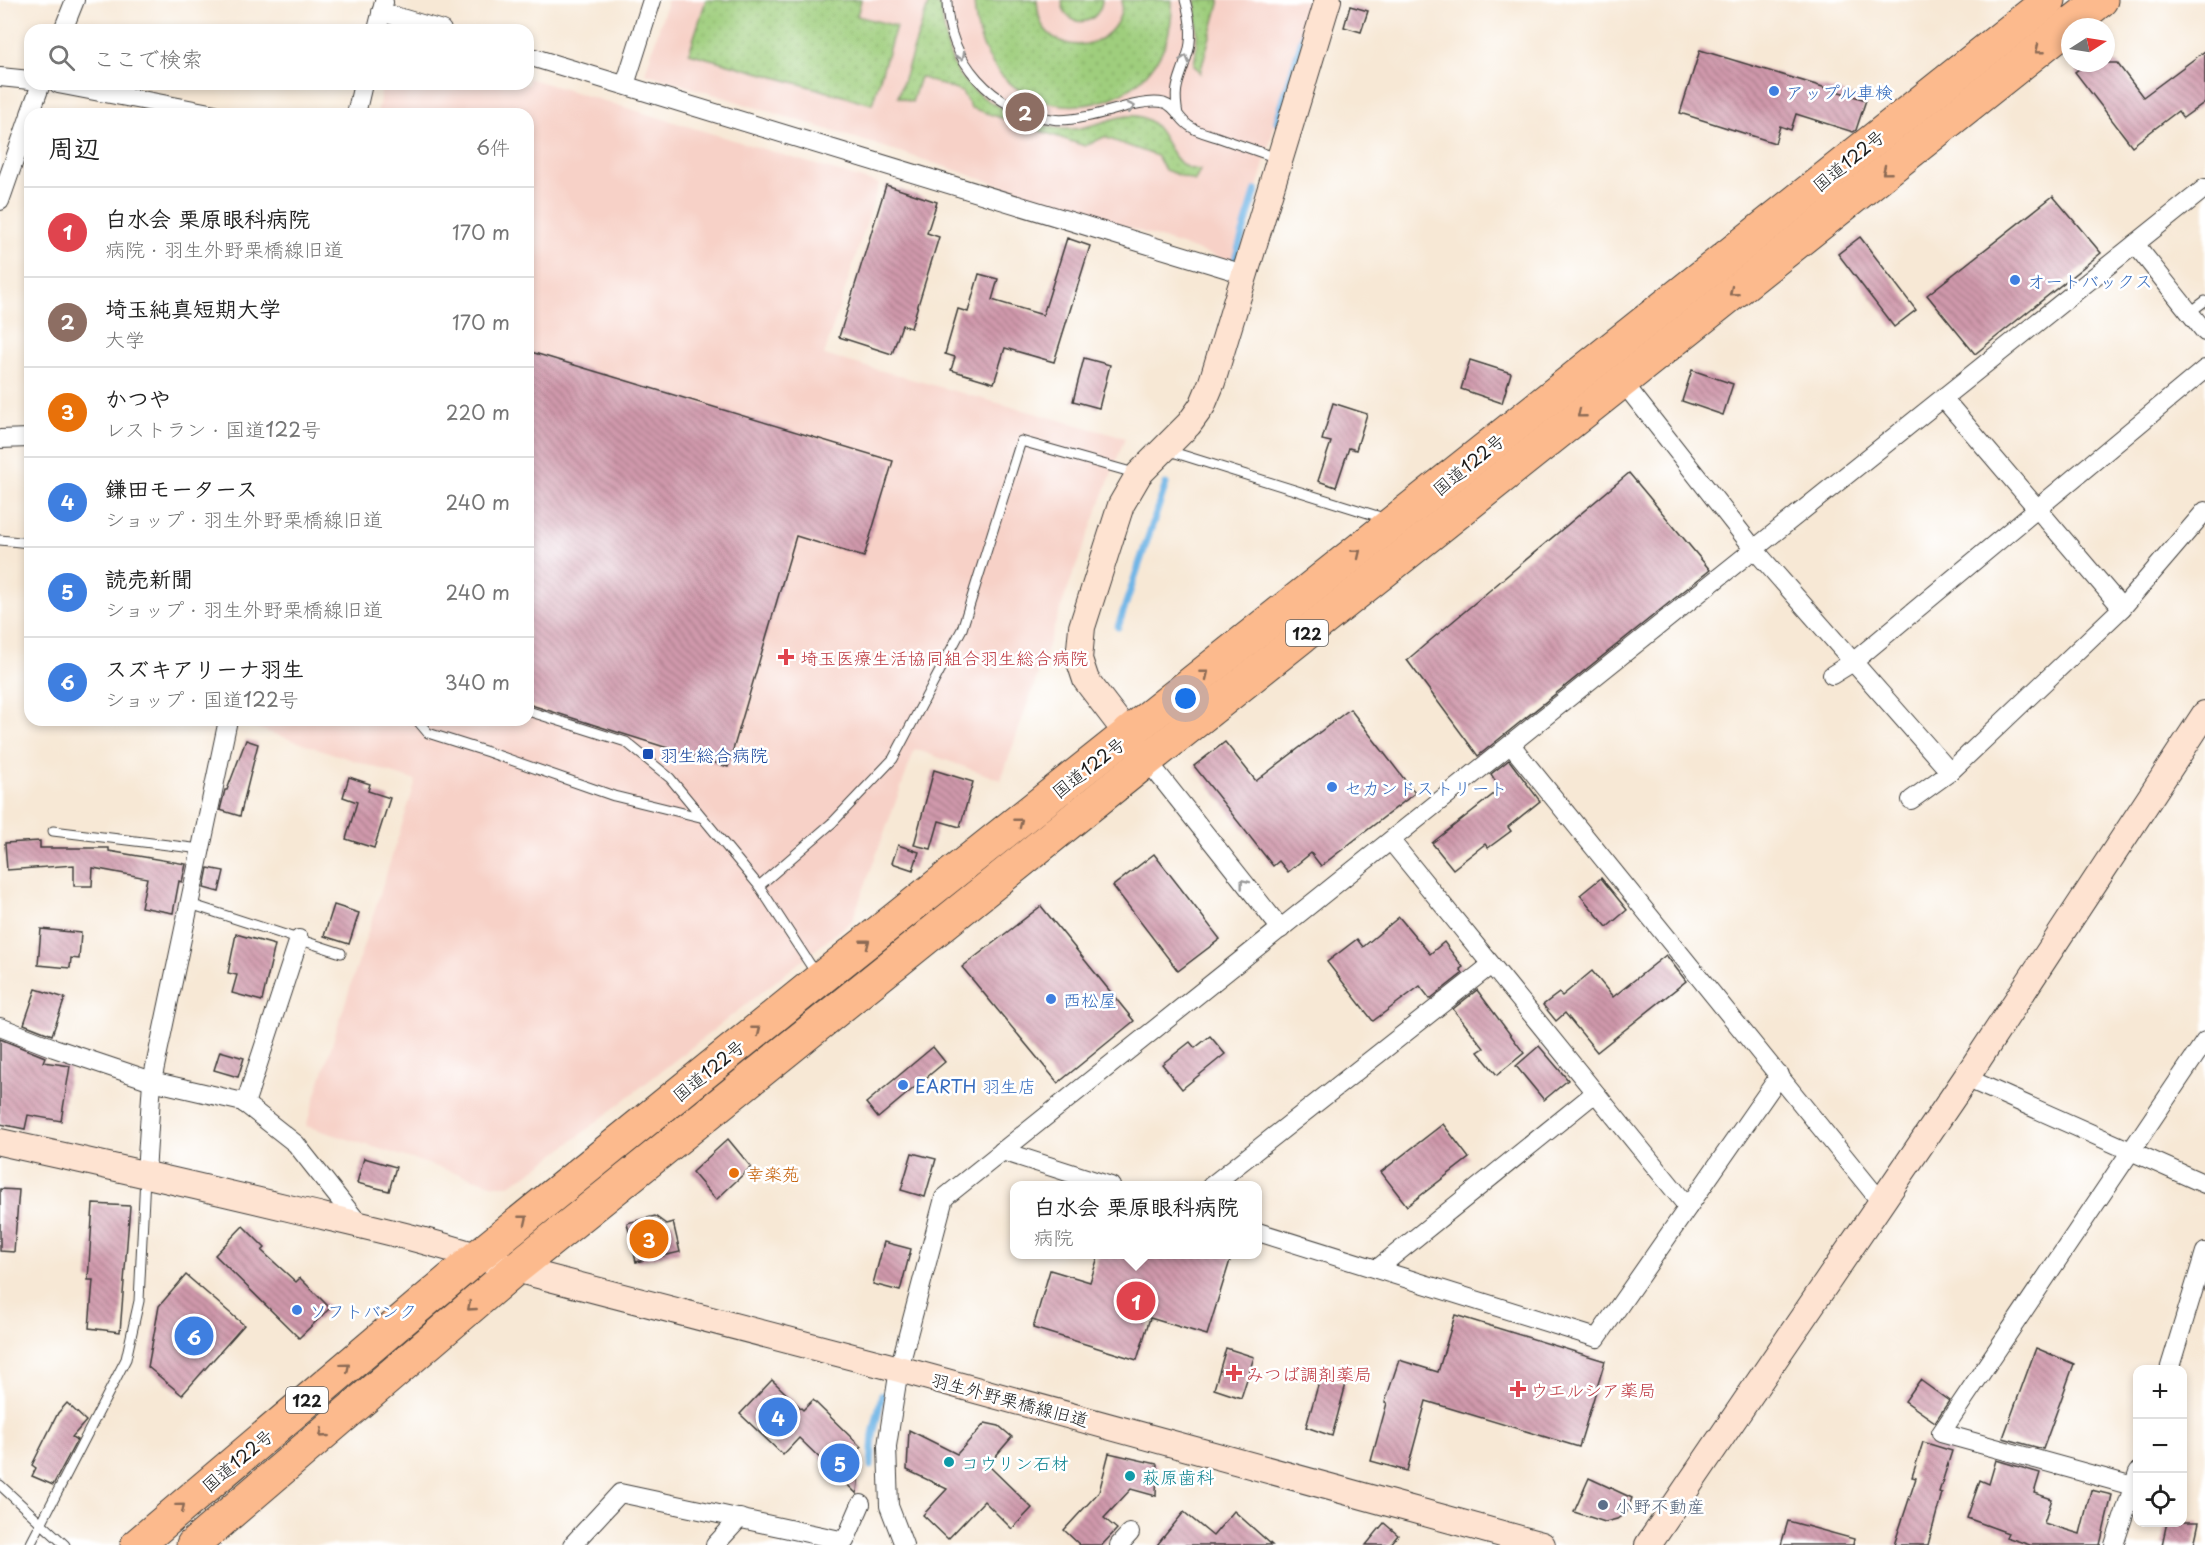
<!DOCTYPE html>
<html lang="ja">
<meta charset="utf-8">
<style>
:root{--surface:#fff;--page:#f2f2f2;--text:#222;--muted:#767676;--line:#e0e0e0;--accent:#b5179e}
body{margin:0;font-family:"Playpen Sans","Klee One",sans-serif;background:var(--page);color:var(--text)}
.controls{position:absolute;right:18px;bottom:18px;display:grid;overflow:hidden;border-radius:12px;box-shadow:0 3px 9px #0003}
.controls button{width:54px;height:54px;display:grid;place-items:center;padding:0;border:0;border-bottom:2px solid var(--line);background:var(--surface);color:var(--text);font:30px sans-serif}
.compass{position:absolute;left:2061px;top:18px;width:54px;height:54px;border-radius:50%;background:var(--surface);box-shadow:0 3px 9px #0003;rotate:78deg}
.you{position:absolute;left:1186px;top:699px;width:21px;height:21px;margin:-15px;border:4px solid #fff;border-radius:50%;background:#1a73e8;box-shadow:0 0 0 9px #1a73e833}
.badge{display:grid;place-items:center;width:39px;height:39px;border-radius:50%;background:var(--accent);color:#fff;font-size:20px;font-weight:700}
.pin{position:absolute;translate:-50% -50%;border:3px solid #fff;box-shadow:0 2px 6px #0006}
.popup{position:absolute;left:1010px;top:1181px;width:252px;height:78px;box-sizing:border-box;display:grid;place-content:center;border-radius:12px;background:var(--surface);filter:drop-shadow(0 2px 4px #0005);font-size:20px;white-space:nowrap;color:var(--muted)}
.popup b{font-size:22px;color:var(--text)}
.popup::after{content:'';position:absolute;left:50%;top:100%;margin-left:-12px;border:12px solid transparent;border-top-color:var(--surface)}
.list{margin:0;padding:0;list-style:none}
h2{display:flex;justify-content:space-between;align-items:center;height:78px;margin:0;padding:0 24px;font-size:26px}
h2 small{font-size:20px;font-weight:400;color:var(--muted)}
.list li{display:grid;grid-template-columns:39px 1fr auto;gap:18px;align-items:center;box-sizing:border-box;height:90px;padding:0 24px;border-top:2px solid var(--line)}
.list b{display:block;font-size:22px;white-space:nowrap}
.list p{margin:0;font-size:20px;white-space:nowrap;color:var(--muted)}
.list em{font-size:20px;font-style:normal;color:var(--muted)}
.icon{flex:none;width:33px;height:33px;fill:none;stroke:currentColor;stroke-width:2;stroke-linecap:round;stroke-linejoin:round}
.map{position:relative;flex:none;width:2205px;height:1545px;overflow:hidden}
.search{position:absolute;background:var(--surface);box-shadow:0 3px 9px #0003;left:24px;top:24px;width:510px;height:66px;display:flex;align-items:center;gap:15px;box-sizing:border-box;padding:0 21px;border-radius:18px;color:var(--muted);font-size:22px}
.panel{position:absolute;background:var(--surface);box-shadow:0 3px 9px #0003;left:24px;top:108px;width:510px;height:618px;border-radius:18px}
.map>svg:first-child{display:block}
</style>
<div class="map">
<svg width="2205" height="1545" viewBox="0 0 2205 1545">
<defs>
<pattern id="grass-dots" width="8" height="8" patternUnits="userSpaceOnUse" patternTransform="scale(1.5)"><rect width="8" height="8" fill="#9fce7d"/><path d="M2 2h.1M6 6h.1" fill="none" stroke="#88b06b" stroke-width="1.8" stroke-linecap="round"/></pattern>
<pattern id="building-back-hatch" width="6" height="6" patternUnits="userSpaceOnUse" patternTransform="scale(1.5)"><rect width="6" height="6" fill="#d099ac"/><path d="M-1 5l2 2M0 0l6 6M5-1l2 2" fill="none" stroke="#a87c8b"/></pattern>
</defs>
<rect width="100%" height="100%" fill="#fff"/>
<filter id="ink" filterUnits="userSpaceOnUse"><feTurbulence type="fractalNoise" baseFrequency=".0167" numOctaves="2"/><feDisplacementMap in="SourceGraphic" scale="12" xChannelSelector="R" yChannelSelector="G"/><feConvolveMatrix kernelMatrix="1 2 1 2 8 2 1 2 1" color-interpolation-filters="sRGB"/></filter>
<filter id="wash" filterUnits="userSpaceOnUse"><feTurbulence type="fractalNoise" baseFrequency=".008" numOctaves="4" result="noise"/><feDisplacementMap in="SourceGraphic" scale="24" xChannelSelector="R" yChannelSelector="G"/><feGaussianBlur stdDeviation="1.35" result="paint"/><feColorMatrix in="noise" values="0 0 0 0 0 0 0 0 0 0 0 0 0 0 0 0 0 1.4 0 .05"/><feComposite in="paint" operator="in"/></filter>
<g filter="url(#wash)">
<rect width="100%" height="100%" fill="#f7e8d5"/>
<g fill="#f7d1c7">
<path d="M668,0h642l-74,263 -336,-111 -255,-79z"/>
<path d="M528,78l351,106 -55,171 301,83 -59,155 -65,187 -86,-31 -63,172 -295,232 -31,22 -17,10h-14l-189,-59 110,-345 -175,-58v-3h287v-606h-151l6,-30h145z"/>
</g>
<g fill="url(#grass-dots)" stroke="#5e754c" stroke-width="1.5">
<path d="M706,0h155l-4,16 39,10 -24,78 -183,-51z"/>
<path d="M974,0h63c1,9 1,20 7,28 25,33 80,14 78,-28h50c4,133 -193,148 -198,0z"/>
<path d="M1062,0h40v1c-4,28 -39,27 -40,-1z"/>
<path d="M1195,0h25l-20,73 -6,-8c4,-21 4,-43 1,-65z"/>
<path d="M929,2l12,4c2,20 7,54 19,70 20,27 81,55 114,53 20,-1 49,-18 67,-12 24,7 25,38 45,50 4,2 10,2 14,3l-5,11 -30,-11 -8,-14 -53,-19 -19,9 -114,-38 -9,-16 -42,-15 -8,25 -14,-5z"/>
</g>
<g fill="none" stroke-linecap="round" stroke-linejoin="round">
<g stroke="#6fb5e6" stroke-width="7">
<path d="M1277,121l37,-121"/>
<path d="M1234,263l22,-73"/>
<path d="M1118,627l48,-143"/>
<path d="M871,1466l2,-31 9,-40"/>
</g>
</g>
<g id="blocks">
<g fill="url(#building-back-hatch)">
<path d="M1350,6l18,5 -7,21 -17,-5z"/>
<path d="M1700,50l166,50 -10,30 -3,2 -57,-18 -5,16 -11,-4 -5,17 -95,-30z"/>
<path d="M2205,51v51l-22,16 -5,-7 -46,35 -57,-74 12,-9h30l26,34z"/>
<path d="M886,185l51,17 -10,31 12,4 -28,91 -9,-3 -10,29 -53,-17z"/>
<path d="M2053,196l48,57 -126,101 -48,-59z"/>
<path d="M1860,237l56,73 -22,17 -56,-73z"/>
<path d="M1067,238l23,8 -36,116 -49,-14 -11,35 -43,-13 4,-13 -10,-3 13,-45 10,3 11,-38 19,5 -6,21 51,15z"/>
<path d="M531,352l362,109 -29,96 -68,-21 -68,231 -200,-63v-342z"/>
<path d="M1084,358l26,7 -11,43 -26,-7z"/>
<path d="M1470,360l41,13 -9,30 -41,-14z"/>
<path d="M1692,370l41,14 -10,31 -41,-14z"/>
<path d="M1333,403l34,11 -11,36 -7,-2 -13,39 -18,-6 13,-39 -9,-2z"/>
<path d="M1629,473l81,97 -232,186 -71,-96z"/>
<path d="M1350,709l65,84 -94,73 -10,-13 -23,19 -9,-11 -6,5 -79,-100 31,-24 31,39z"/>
<path d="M246,740l12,4 -18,72 -20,-6 5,-20h2z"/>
<path d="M1509,760l31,41 -32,26 3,4 -23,17 -3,-4 -32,25 -21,-26 68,-54 -9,-15z"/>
<path d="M934,770l39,12 -13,45 -21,-6 -8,28 -17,-4z"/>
<path d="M349,777l21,7 -2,7 22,7 -16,50 -28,-9 11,-37 -14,-5z"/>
<path d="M40,841v7h69v3l77,13 -4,18 -3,-1 -6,32 -32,-6 6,-29 -54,-10 -1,18h-18v-21l-67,5 -2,-27z"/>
<path d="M898,845l21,7 -6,18 -21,-7z"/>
<path d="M1154,854l66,85 -42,32 -65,-85z"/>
<path d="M208,868l16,3 -5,21 -15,-4z"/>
<path d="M1601,878l26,32 -20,17 -27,-32z"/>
<path d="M334,905l25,8 -10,31 -25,-8z"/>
<path d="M1041,906l93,115 -76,62 -96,-116z"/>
<path d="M1399,917l31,37 14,-12 19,25 -3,2 3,4 -33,26 -10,-13 -47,35 -46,-59 30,-23 6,8z"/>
<path d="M41,929l40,4 -2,26 -8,-1 -1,10 -32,-3z"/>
<path d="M236,934l39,11 -13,56 -30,-8 5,-18 -9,-2z"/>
<path d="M1666,955l20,26 -89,71 -32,-39 -9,8 -13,-16 16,-12 3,3 30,-25 21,26z"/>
<path d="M36,989l29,9 -13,37 -28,-11z"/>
<path d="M1477,990l47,63 -27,22 -19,-23 6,-4 -31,-39z"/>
<path d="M1210,1036l15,18 -43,35 -20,-25 28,-22 5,6z"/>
<path d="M0,1039l45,18 -2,5 27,4 -9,55 -33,-6 -3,14 -25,-5z"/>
<path d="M1539,1046l29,34 -24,20 -28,-34z"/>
<path d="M933,1047l12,15 -67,56 -12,-15z"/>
<path d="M220,1051l24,7 -6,19 -24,-7z"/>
<path d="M1443,1124l26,34 -62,48 -26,-34z"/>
<path d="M728,1139l23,28 -35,33 -24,-28z"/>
<path d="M912,1153l24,6 -11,38 -24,-7z"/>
<path d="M364,1158l32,9 -7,24 -32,-8z"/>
<path d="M0,1189l19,1 -5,62 -14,-1z"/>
<path d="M93,1204l37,2 -10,126 -31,-4 4,-48h-5z"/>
<path d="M655,1216l11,8 7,-2 7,30 -44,10 -9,-39z"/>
<path d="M243,1226l22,22 -3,3 34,31 4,-4 30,30 -31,30 -84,-83z"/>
<path d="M884,1242l27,7 -11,42 -27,-7z"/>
<path d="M1099,1254h133l-25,81 -57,-17 -13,42 -104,-32 17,-58 40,12z"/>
<path d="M186,1275l58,50 -62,70 -34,-28 11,-61z"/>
<path d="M1455,1315l150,46 -26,86 -153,-46 -19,70 -36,-10 16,-58 -2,-1 14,-42 39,12z"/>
<path d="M1226,1348l28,9 -13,41 -27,-9z"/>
<path d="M2036,1348l38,16 -31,85 -40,-11z"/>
<path d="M1321,1375l25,9 -14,52 -26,-9z"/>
<path d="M772,1380l31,30 10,-10 48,47 -11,11 9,9 -2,27 -58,-56 -16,17 -43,-41z"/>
<path d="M1920,1380l29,21 -14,21 -30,-21z"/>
<path d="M67,1403l19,18 -14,16 5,3 -24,45 -21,-9 4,-8 -4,-3 26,-52z"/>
<path d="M985,1423l14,3 13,11 -24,28 44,43 -20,21 -28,-28 -36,38 -25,-24 24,-26 -40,-19 2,-40 48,24z"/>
<path d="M1923,1442l29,9 -13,41 3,1 -14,52h-34l22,-67 -4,-1z"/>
<path d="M1109,1453l48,11 -1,32 -25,-7 -27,29 13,11 -15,16h-22l-16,-15 35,-38z"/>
<path d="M1996,1460l44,13 -6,20 18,6 -8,24 36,11 11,-44 21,5 -12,50h-70l-24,-8 2,-4 -41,-15 13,-38 9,4z"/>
<path d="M1589,1478l43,20 -5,14 -10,7 -12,3 -31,-10z"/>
<path d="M1234,1511l38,34h-115l27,-33 29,24z"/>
<path d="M1788,1521l66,18 -1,6h-72z"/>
<path d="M2167,1522h32l-5,23h-32z"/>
<path d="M1384,1523l14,12 -8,10h-24z"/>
</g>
</g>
</g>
<g filter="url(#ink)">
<use href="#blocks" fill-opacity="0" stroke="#3d3b38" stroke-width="1.5"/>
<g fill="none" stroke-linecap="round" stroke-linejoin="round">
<g stroke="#3d3b38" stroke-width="11">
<g id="lane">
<path d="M947,0c-1,59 47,112 105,119 10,2 22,0 32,-2 22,-3 59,-19 80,-14 11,3 17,19 27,24 7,5 17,7 26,10 20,7 40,14 60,21"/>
<path d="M1178,115c-5,-29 1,-32 9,-59 6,-17 3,-39 -2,-56"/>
<path d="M2189,313l16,-12"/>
<path d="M1166,450l221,69"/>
<path d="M0,540l30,3"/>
<path d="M528,711l98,31 44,36 89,108 58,89"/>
<path d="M417,720l11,13 60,19 126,44 86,21"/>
<path d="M53,831l148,18"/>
<path d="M759,886l74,-64 60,-63 69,-130 59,-188 117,33"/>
<path d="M190,904l151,49"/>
<path d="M0,1485l65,60"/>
<path d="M30,1545l96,-186 13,-58 6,-125"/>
</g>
</g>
<g stroke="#3d3b38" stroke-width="20">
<g id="street">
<path d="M381,12l61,18"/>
<path d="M63,30l12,-30"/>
<path d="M377,30l7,-28"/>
<path d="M528,56l716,218"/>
<path d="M0,77l30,3"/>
<path d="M58,84l157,30"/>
<path d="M625,85l27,-85"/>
<path d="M30,114l11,-30"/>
<path d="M356,114l7,-30"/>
<path d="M0,201l30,-86"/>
<path d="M2135,244l70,88"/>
<path d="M1622,381l132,168 196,223"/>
<path d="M1943,398l179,210"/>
<path d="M0,439l30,-1"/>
<path d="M1832,675l21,-13 352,-293"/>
<path d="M1511,745l370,457"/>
<path d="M1147,760l134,169"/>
<path d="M1911,800l39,-28 172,-164 83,-97"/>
<path d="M1391,841l297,366"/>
<path d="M0,1027l54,21 98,33 91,21 53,42 64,81"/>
<path d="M1966,1078l239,106"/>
<path d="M245,1104l54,-165"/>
<path d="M1002,1151l109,35"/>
<path d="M146,1173l6,-92 76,-361"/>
<path d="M1211,1186l280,-221"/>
<path d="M1258,1232l339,106 183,-263"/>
<path d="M1377,1269l218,-176"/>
<path d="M2169,1370l36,-118"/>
<path d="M2133,1486l-192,-53 264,-392"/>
<path d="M572,1545l48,-52 225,48 16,-37"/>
<path d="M715,1545l25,-27"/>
<path d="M904,1545l-15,-39 -2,-60 12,-77 45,-171 1261,-1010"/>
<path d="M1119,1545l11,-12"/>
<path d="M2114,1545l24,-73"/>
</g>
</g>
<g stroke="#3d3b38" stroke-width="28">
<g id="secondary">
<path d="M1138,748l-52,-68 -7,-21 3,-32 39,-122 18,-31 50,-50 13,-18 10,-24 116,-382"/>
<path d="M0,1142c101,22 201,45 301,69 72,17 145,33 214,58l384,100 643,176"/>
<path d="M1648,1545l318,-467 239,-364"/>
</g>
</g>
<g stroke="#3d3b38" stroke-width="35">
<g id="highway">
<path d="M137,1545l341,-289 342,-277 1229,-979"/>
<path d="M193,1545l322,-276 632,-509 954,-760"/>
</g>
</g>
<use href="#lane" stroke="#fff" stroke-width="9"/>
<use href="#street" stroke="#fff" stroke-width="18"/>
<use href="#secondary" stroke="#fee3d1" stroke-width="26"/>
<use href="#highway" stroke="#fcba8d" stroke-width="33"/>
</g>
<defs><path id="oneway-chevron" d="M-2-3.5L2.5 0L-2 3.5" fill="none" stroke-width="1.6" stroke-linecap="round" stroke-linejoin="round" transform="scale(1.5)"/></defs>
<g stroke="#8c6b54">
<use href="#oneway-chevron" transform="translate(2039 50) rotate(141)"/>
<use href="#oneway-chevron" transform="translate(1886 171) rotate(141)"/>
<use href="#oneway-chevron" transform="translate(1733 292) rotate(141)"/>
<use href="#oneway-chevron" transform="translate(1581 414) rotate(141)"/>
<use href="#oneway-chevron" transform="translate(1357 553) rotate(-39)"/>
<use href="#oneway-chevron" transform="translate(1205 674) rotate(-39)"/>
<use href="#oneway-chevron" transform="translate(1019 822) rotate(-38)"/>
<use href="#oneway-chevron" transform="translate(866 943) rotate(-38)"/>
<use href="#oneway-chevron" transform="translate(757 1030) rotate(-39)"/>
<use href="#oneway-chevron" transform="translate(524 1219) rotate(-39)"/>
<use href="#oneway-chevron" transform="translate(471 1307) rotate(139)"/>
<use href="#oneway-chevron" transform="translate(346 1367) rotate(-40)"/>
<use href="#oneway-chevron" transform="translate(323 1434) rotate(139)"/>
<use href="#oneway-chevron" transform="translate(181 1507) rotate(-40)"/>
</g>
<g stroke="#999">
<use href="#oneway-chevron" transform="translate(961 56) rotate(64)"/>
<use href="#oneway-chevron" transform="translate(1185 59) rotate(-73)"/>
<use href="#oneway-chevron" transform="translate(1131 107) rotate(-13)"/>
<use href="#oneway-chevron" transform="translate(1244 883) rotate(-128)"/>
</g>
</g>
<g fill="#3f7fe0" stroke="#fff" stroke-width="2">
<circle cx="1774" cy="91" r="6"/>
<circle cx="2015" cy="280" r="6"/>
<circle cx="1332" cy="787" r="6"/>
<circle cx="1051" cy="999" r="6"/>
<circle cx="903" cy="1085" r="6"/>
<circle cx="297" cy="1310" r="6"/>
</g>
<g fill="#e0444e" stroke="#fff" stroke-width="2">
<path d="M783 648h6v6h6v6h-6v6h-6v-6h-6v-6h6z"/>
<path d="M1231 1364h6v6h6v6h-6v6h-6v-6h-6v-6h6z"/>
<path d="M1515 1380h6v6h6v6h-6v6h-6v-6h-6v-6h6z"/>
</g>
<rect fill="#1a4fb4" stroke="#fff" stroke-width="2" x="642" y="748" width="12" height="12" rx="3"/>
<circle fill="#e8710a" stroke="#fff" stroke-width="2" cx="734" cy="1173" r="6"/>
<g fill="#0f9aa8" stroke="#fff" stroke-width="2">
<circle cx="949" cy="1462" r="6"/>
<circle cx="1130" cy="1476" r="6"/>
</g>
<circle fill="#5c6f8a" stroke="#fff" stroke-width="2" cx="1603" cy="1505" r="6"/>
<g text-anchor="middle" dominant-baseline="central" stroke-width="5" stroke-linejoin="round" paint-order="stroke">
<g fill="#fff" stroke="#606060" stroke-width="1.5">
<rect x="1286" y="620" width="42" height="26" rx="4.5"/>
<rect x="286" y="1387" width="42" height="26" rx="4.5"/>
</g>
<g font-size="16" font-weight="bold" fill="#1c1c1c">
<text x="1307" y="633">122</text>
<text x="307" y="1400">122</text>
</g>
<g font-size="18" fill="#366cbe" stroke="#fff" text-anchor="start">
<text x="1786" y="91">アップル車検</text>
<text x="2027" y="280">オートバックス</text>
<text x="1344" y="787">セカンドストリート</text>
<text x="1063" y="999">西松屋</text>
<text x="915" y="1085">EARTH 羽生店</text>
<text x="309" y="1310">ソフトバンク</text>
</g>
<g font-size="18" fill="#1c1c1c" stroke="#fff">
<text transform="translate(1848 160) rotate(-39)">国道122号</text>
<text transform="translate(1468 464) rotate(-39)">国道122号</text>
<text transform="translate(1088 767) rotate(-38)">国道122号</text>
<text transform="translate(708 1070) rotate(-39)">国道122号</text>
<text transform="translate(1010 1399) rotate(15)">羽生外野栗橋線旧道</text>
<text transform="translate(237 1460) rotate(-40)">国道122号</text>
</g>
<g font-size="18" fill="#be3a42" stroke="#fff" text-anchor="start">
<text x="800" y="657">埼玉医療生活協同組合羽生総合病院</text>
<text x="1246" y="1373">みつば調剤薬局</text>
<text x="1530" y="1389">ウエルシア薬局</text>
</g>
<g font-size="18" fill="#164399" stroke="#fff" text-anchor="start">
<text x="660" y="754">羽生総合病院</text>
</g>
<g font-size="18" fill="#c56008" stroke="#fff" text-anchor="start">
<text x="746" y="1173">幸楽苑</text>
</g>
<g font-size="18" fill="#0d838f" stroke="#fff" text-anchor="start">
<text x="961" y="1462">コウリン石材</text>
<text x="1142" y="1476">萩原歯科</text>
</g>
<g font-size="18" fill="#4e5e75" stroke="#fff" text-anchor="start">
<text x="1615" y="1505">小野不動産</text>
</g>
</g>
</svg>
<div class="controls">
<button>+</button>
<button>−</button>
<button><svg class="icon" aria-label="locate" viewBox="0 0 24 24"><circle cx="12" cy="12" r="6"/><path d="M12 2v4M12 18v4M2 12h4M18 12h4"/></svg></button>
</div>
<svg class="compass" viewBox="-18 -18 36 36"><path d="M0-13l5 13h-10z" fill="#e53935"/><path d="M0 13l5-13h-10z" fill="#767676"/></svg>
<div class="you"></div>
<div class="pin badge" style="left:1136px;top:1301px;background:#e0444e">1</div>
<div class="popup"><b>白水会 栗原眼科病院</b>病院</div>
<div class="pin badge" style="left:1025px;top:112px;background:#8d6e63">2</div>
<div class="pin badge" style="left:649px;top:1239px;background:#e8710a">3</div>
<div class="pin badge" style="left:778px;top:1417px;background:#3f7fe0">4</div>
<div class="pin badge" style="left:840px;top:1463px;background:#3f7fe0">5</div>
<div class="pin badge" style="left:194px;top:1336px;background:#3f7fe0">6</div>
<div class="search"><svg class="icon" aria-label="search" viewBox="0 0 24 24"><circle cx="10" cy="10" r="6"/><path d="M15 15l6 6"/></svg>ここで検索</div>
<section class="panel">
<h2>周辺<small>6件</small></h2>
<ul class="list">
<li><span class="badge" style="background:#e0444e">1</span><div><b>白水会 栗原眼科病院</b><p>病院 · 羽生外野栗橋線旧道</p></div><em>170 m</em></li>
<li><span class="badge" style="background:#8d6e63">2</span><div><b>埼玉純真短期大学</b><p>大学</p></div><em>170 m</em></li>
<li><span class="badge" style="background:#e8710a">3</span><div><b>かつや</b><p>レストラン · 国道122号</p></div><em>220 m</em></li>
<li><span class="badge" style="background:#3f7fe0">4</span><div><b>鎌田モータース</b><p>ショップ · 羽生外野栗橋線旧道</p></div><em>240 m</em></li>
<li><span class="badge" style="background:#3f7fe0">5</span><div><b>読売新聞</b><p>ショップ · 羽生外野栗橋線旧道</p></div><em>240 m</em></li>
<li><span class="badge" style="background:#3f7fe0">6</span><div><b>スズキアリーナ羽生</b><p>ショップ · 国道122号</p></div><em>340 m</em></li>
</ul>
</section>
</div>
